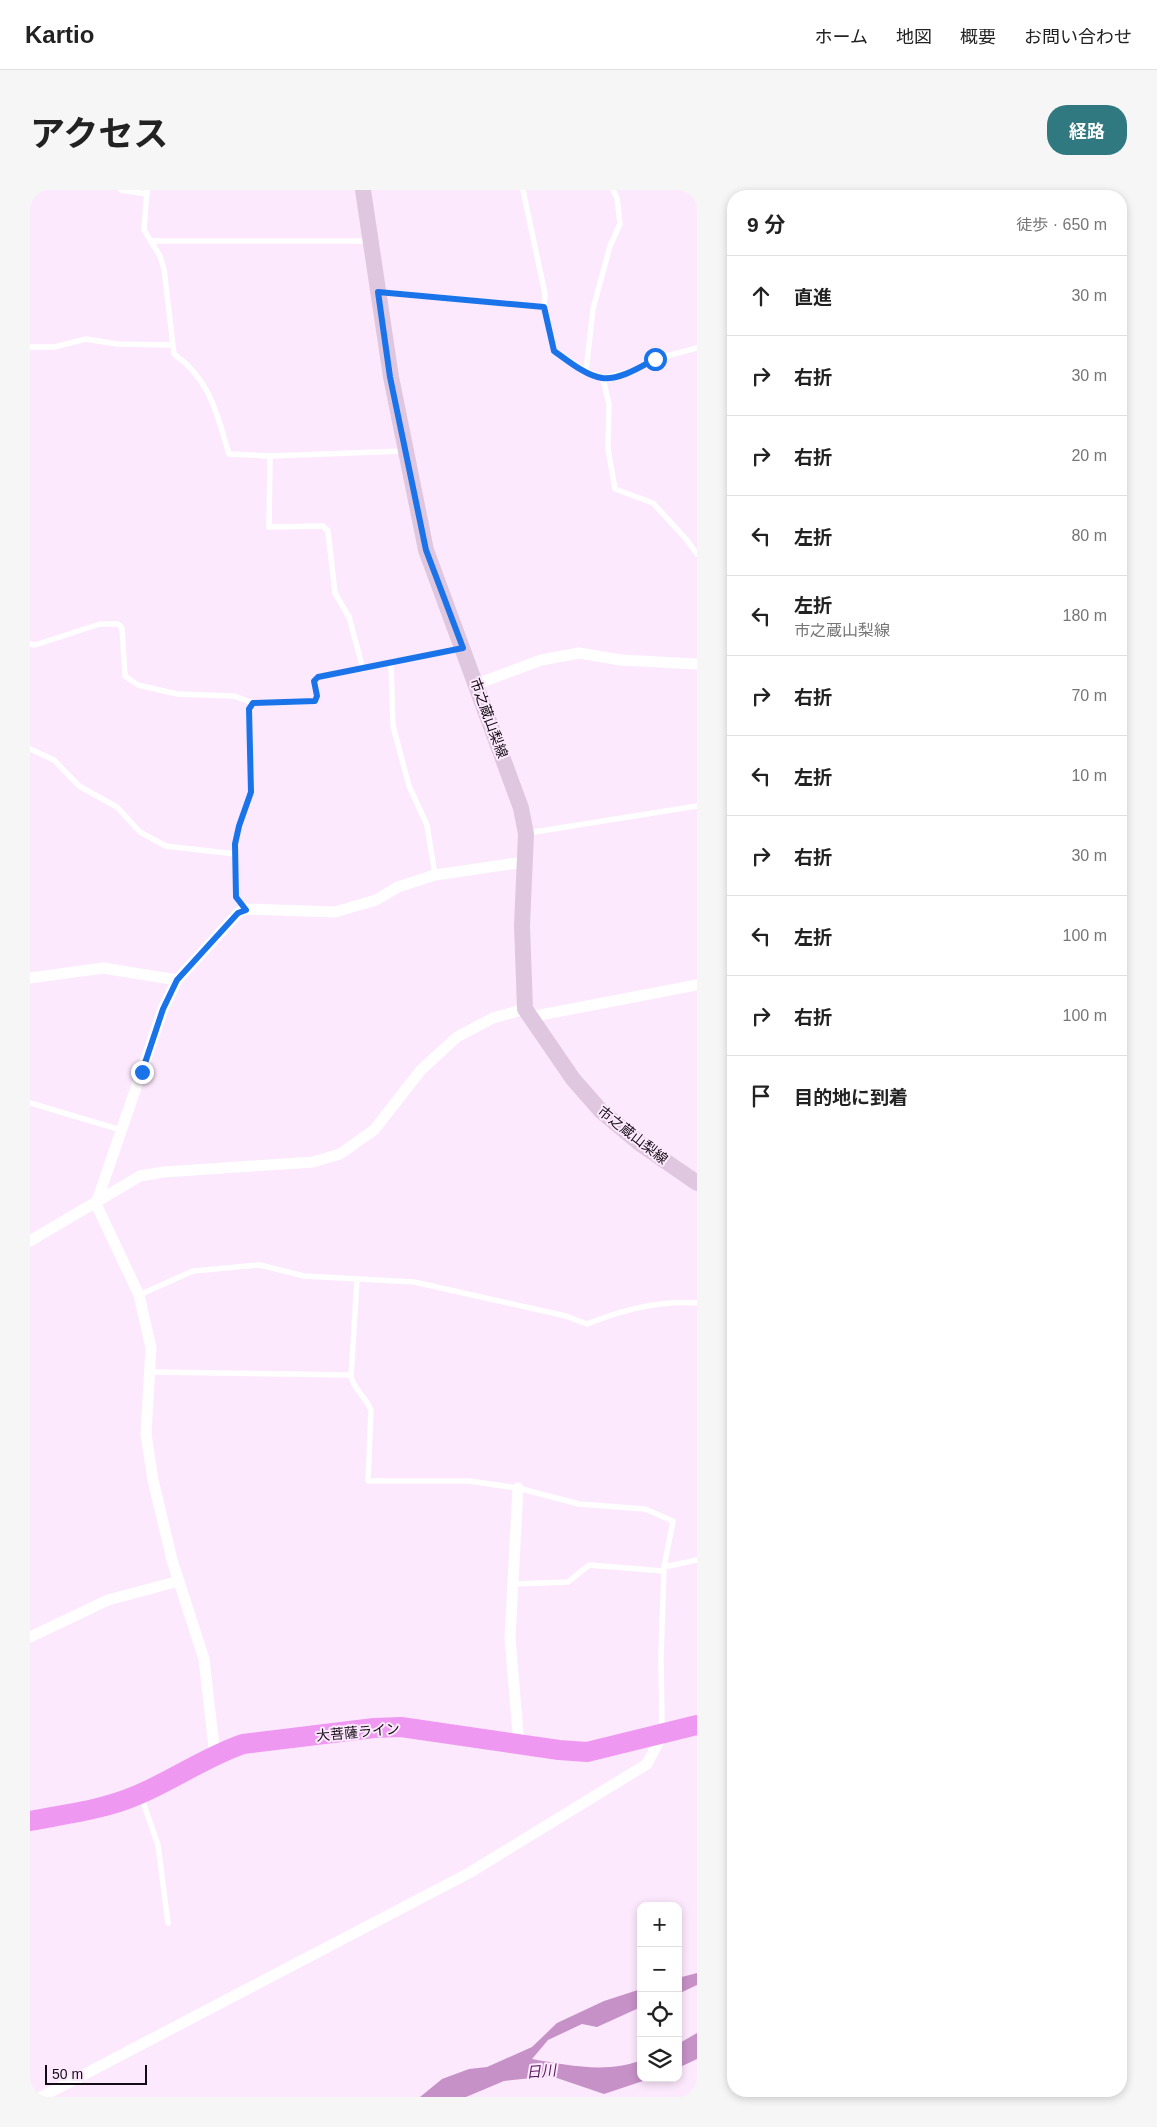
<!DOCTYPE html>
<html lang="ja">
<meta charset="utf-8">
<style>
:root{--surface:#fff;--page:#f6f6f6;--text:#222;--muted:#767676;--line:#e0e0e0;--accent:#317980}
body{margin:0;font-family:Arial,"Noto Sans JP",sans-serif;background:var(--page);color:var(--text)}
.controls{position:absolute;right:15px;bottom:15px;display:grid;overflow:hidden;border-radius:10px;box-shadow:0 2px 8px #0003}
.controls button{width:45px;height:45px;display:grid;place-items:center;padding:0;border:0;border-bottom:1px solid var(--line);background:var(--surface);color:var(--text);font:25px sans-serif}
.scale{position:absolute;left:15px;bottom:12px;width:102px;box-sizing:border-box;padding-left:5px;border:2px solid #140c14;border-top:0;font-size:14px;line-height:18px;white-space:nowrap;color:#140c14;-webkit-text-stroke:4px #fde9fd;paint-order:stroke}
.stop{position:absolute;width:15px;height:15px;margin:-11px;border:4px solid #1a73e8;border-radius:50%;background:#fff}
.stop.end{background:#1a73e8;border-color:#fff;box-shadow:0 1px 5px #0008}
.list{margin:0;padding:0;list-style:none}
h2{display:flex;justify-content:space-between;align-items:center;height:65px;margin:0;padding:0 20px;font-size:21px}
h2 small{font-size:16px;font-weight:400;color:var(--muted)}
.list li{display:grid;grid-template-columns:32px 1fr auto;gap:15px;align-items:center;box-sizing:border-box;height:80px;padding:0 20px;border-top:1px solid var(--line)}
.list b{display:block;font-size:19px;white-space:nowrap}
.list p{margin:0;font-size:16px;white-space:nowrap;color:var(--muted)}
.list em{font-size:16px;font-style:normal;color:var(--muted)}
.icon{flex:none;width:28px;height:28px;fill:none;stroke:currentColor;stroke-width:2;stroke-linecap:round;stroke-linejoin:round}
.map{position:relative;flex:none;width:667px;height:1907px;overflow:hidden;border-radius:20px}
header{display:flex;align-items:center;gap:30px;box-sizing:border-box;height:70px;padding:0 25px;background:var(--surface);border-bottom:1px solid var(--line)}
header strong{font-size:24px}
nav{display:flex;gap:28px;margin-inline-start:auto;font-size:18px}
.intro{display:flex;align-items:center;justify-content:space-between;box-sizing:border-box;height:120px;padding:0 30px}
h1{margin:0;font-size:35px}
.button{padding:12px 22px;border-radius:20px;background:var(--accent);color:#fff;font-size:18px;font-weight:700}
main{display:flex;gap:30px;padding:0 30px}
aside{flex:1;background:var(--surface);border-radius:20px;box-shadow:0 2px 8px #0003}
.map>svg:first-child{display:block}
</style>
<header>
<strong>Kartio</strong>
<nav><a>ホーム</a><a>地図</a><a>概要</a><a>お問い合わせ</a></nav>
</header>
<div class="intro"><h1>アクセス</h1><a class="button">経路</a></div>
<main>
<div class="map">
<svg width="667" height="1907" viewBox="0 0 667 1907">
<rect width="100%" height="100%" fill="#fde9fd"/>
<g fill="#c691c7">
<path d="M667,1783v12l-19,9v-16z"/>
<path d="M611,1799v18l-44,20 -15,-3 -34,16 -16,19c34,6 76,15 109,1v18h11l-48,16 -53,-18 -47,5 -38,16h-46l22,-18 27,-10 18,-2 45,-20 25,-24 47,-22z"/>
<path d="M667,1843v26l-19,9v-24z"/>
</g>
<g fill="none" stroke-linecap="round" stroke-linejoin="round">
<g stroke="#fff" stroke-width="5.5">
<path d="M91,0l26,4"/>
<path d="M117,0l-3,40 16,26 4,13 10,85c36,25 43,60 55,100l41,2 -1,71 54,-1 5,5 7,62 14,24 14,52"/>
<path d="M493,0l22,104 -1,13 10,44 32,20 17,7 6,27 -1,44 7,40 38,14 33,36 11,15"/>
<path d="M121,51h218"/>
<path d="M350,102l164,15"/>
<path d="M0,157h24l32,-8 31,5 55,1"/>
<path d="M556,181l7,-62 17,-63 10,-22 -3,-26 -4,-8"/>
<path d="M573,188l26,-6 26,-13 42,-11"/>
<path d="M240,266l135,-5"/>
<path d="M0,454l5,1 65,-21h18l4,4 3,48 13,9 39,9 57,2 19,7"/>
<path d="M361,474l2,62 16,60 18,39 8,50"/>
<path d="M0,559l24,11 25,26 38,21 23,25 26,14 69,8"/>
<path d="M498,643l169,-27"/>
<path d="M215,719l-9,-12 -1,-53 4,-18 12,-34 -2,-83 4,-6 62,-2 2,-5 -3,-15 4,-4 143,-29"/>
<path d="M0,913l91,27"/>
<path d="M327,1090l-6,97c4,14 15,20 20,33l-3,71h101l49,7 61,16 66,5 28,12 -9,46 -3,90 1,72"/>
<path d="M109,1105l54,-24 67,-6 44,11 110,6 152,34 21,8c35,-14 73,-24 110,-21"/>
<path d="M120,1182l201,3"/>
<path d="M634,1377l33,-7"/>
<path d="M483,1394l55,-2 21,-17 74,6"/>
<path d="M111,1606l17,49 10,78"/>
</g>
<g stroke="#fff" stroke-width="11">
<path d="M447,494l64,-24 38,-7 42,7 76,4"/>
<path d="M0,788l73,-10 74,12"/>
<path d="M500,827l167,-32"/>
<path d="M0,1051l110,-65 24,-4 149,-10 27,-8 34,-24 47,-60 36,-33 36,-19 32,-9"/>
<path d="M488,1298l-8,150 9,106"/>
<path d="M0,1447l78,-37 71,-19"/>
<path d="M185,1566l-11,-97 -32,-99 -19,-80 -7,-46 5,-86 -12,-53 -43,-91 67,-195 14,-29 61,-67 7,-4 90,3 41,-12 22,-13 37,-12 89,-13"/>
<path d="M11,1907l428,-224 178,-109 16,-31"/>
</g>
<path stroke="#dfc7e0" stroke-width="16" d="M333,0l28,187 35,173 95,258 5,26 -4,91 3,84 48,70 28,32 41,34 55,38"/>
<path stroke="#ef98f1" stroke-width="20" d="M0,1631c35,-7 72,-11 105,-25 37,-15 70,-39 108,-52l131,-16 27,-1 158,23 28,2 110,-27"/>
</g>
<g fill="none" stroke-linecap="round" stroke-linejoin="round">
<path stroke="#1a73e8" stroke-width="6" d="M112,882l21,-63 14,-29 61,-67 8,-3 -10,-13 -1,-53 4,-18 12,-34 -2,-83 4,-6 62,-2 2,-5 -3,-15 4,-4 145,-29 -37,-98 -36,-173 -12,-85 166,15 10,44c13,9 32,25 48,27 18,2 38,-11 53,-19"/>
</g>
<g text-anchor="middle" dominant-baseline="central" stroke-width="4" stroke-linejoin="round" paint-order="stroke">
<g font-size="14" fill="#140c14" stroke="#fde9fd">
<text transform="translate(459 528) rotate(70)">市之蔵山梨線</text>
<text transform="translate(603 945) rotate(38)">市之蔵山梨線</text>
<text transform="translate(328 1542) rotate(-5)">大菩薩ライン</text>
</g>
<g font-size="15" font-style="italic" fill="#5a1a5d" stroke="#fde9fd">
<text transform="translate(511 1881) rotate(-5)">日川</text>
</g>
</g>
</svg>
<div class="controls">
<button>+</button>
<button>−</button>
<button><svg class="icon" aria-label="locate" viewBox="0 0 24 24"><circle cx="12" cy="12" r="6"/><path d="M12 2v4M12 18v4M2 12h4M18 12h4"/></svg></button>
<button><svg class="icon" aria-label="layers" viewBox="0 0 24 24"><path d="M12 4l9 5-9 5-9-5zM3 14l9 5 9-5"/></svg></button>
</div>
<div class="scale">50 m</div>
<div class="stop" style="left:625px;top:169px"></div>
<div class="stop end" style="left:112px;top:882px"></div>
</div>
<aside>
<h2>9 分<small>徒歩 · 650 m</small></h2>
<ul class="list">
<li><svg class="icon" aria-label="ahead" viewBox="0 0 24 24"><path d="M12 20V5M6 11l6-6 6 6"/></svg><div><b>直進</b></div><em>30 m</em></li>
<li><svg class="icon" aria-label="right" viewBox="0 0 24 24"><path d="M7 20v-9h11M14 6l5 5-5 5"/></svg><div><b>右折</b></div><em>30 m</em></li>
<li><svg class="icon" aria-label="right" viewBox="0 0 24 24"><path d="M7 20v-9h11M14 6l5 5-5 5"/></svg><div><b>右折</b></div><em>20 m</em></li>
<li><svg class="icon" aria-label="left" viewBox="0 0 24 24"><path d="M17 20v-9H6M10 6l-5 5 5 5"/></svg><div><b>左折</b></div><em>80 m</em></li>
<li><svg class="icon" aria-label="left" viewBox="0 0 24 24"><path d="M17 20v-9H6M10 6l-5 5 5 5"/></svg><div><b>左折</b><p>市之蔵山梨線</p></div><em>180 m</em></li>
<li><svg class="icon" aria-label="right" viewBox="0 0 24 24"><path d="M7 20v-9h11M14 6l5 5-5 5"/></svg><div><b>右折</b></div><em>70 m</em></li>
<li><svg class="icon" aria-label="left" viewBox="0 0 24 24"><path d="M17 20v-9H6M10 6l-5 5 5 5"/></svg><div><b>左折</b></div><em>10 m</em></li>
<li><svg class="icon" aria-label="right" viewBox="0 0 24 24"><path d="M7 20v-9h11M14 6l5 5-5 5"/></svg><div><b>右折</b></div><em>30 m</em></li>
<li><svg class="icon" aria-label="left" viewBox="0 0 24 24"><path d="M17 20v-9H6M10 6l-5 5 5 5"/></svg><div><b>左折</b></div><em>100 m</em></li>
<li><svg class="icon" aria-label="right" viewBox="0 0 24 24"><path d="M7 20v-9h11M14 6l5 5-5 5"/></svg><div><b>右折</b></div><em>100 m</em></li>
<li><svg class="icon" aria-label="arrive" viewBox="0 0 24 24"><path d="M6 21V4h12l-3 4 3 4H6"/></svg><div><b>目的地に到着</b></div></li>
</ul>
</aside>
</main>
